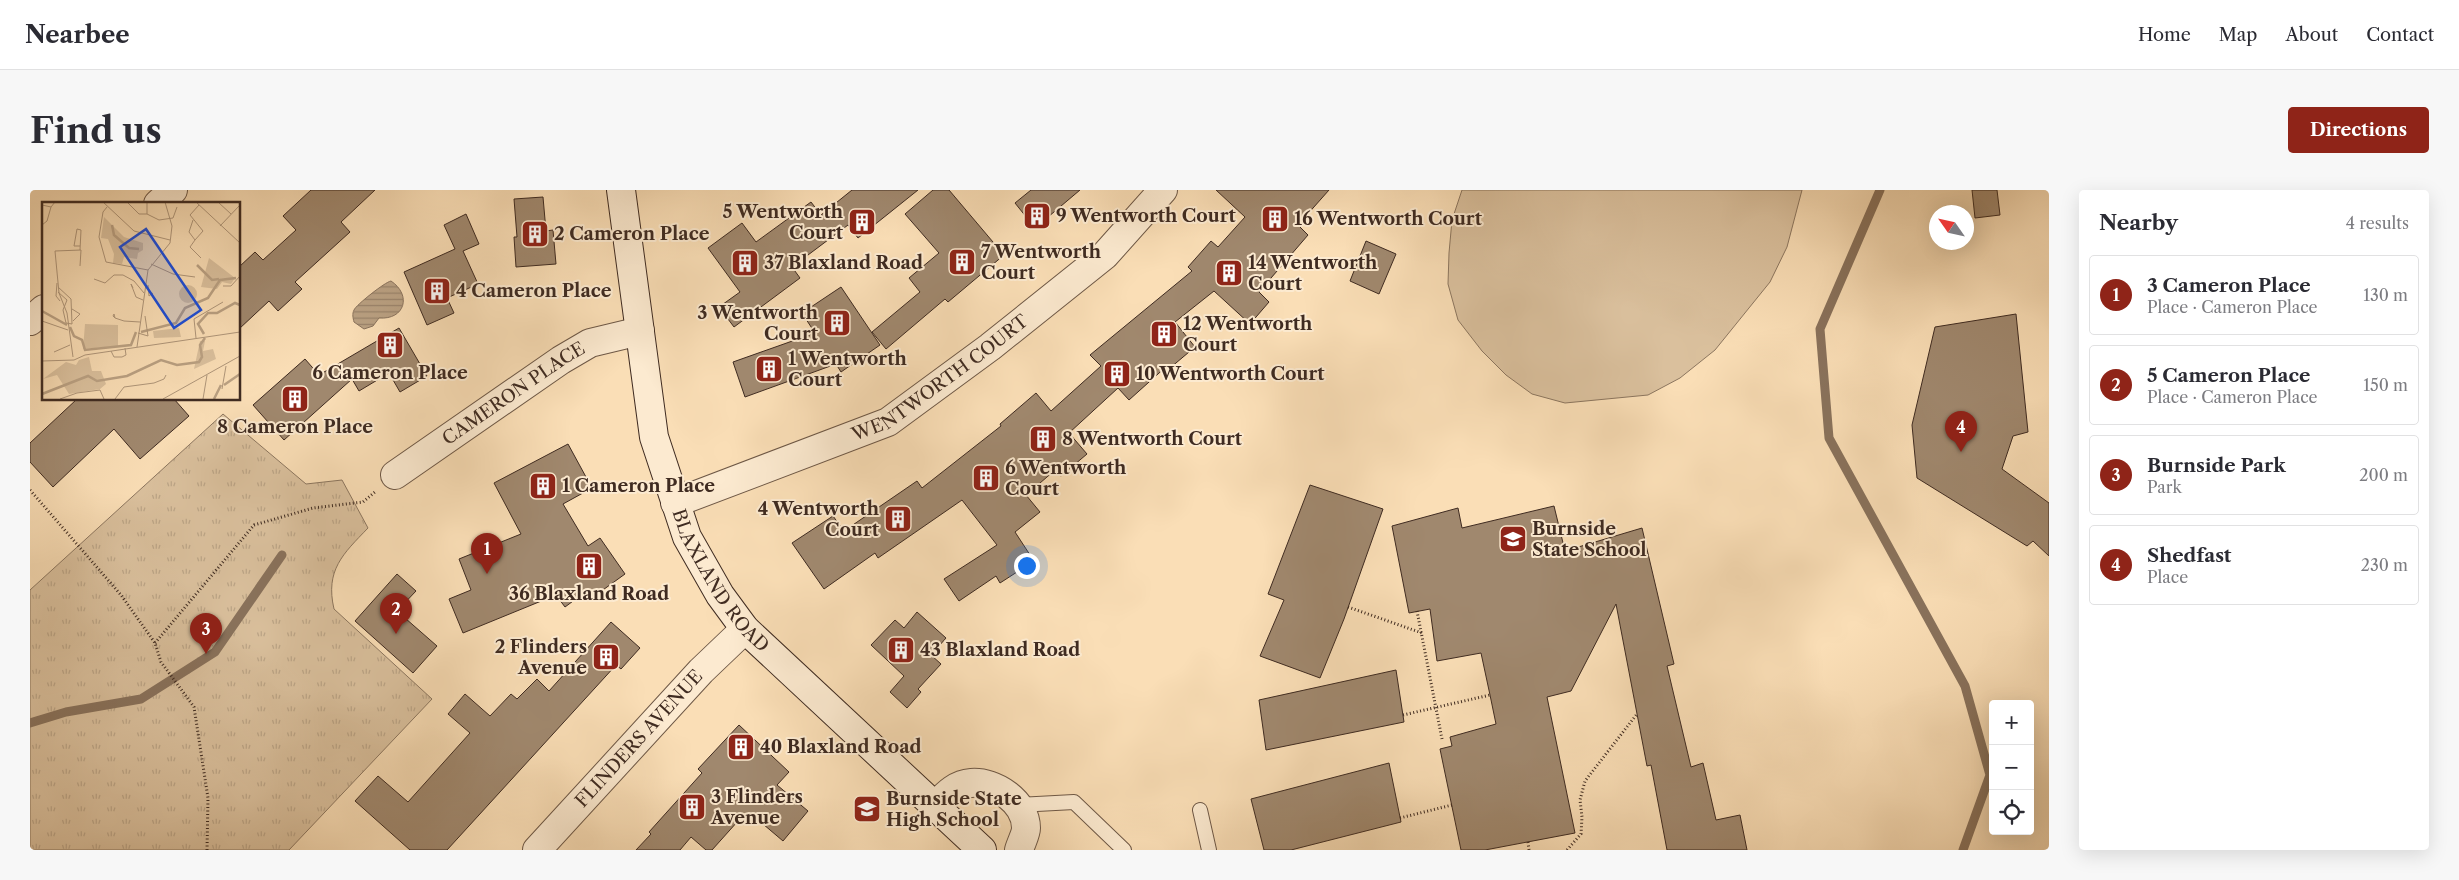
<!DOCTYPE html>
<meta charset="utf-8">
<style>
:root{--surface:#fff;--page:#f7f7f7;--text:#2b2b33;--muted:#7c7c81;--line:#e1e1e2;--accent:#8f2418}
body{margin:0;font-family:"Libre Caslon Text",serif;background:var(--page);color:var(--text)}
.controls{position:absolute;right:15px;bottom:15px;display:grid;overflow:hidden;border-radius:5px;box-shadow:0 5px 20px #0002}
.controls button{width:45px;height:45px;display:grid;place-items:center;padding:0;border:0;border-bottom:1px solid var(--line);background:var(--surface);color:var(--text);font:25px sans-serif}
.compass{position:absolute;left:1899px;top:15px;width:45px;height:45px;border-radius:50%;background:var(--surface);box-shadow:0 5px 20px #0002;rotate:304deg}
.you{position:absolute;left:996px;top:375px;width:18px;height:18px;margin:-12px;border:4px solid #fff;border-radius:50%;background:#1a73e8;box-shadow:0 0 0 8px #1a73e833}
.badge{display:grid;place-items:center;width:32px;height:32px;border-radius:50%;background:var(--accent);color:#fff;font-size:16px;font-weight:700}
.pin{position:absolute;translate:-50% -41px;filter:drop-shadow(0 1px 2px #0008)}
.pin::after{content:'';position:absolute;top:26px;width:18px;height:15px;background:inherit;clip-path:polygon(0 0,100% 0,50% 100%)}
.list{margin:0;padding:0;list-style:none}
h2{display:flex;justify-content:space-between;align-items:center;height:65px;margin:0;padding:0 20px;font-size:21px}
h2 small{font-size:16px;font-weight:400;color:var(--muted)}
.list li{display:grid;grid-template-columns:32px 1fr auto;gap:15px;align-items:center;box-sizing:border-box;height:80px;margin:0 10px 10px;padding:0 10px;border:1px solid var(--line);border-radius:5px}
.list b{display:block;font-size:19px;white-space:nowrap}
.list p{margin:0;font-size:16px;white-space:nowrap;color:var(--muted)}
.list em{font-size:16px;font-style:normal;color:var(--muted)}
.icon{flex:none;width:28px;height:28px;fill:none;stroke:currentColor;stroke-width:2;stroke-linecap:round;stroke-linejoin:round}
.map{position:relative;flex:none;width:2019px;height:660px;overflow:hidden;border-radius:5px}
header{display:flex;align-items:center;gap:30px;box-sizing:border-box;height:70px;padding:0 25px;background:var(--surface);border-bottom:1px solid var(--line)}
header strong{font-size:24px}
nav{display:flex;gap:28px;margin-inline-start:auto;font-size:18px}
.intro{display:flex;align-items:center;justify-content:space-between;box-sizing:border-box;height:120px;padding:0 30px}
h1{margin:0;font-size:35px}
.button{padding:12px 22px;border-radius:5px;background:var(--accent);color:#fff;font-size:18px;font-weight:700}
main{display:flex;gap:30px;padding:0 30px}
aside{flex:1;background:var(--surface);border-radius:5px;box-shadow:0 5px 20px #0002}
.map>svg:first-child{display:block}
</style>
<header>
<strong>Nearbee</strong>
<nav><a>Home</a><a>Map</a><a>About</a><a>Contact</a></nav>
</header>
<div class="intro"><h1>Find us</h1><a class="button">Directions</a></div>
<main>
<div class="map">
<svg width="2019" height="660" viewBox="0 0 2019 660">
<defs>
<pattern id="grass-tufts" width="24" height="20" patternUnits="userSpaceOnUse" patternTransform="scale(1.25)"><rect width="24" height="20" fill="#dac09d"/><path d="M3 7l-1-3M5 7V3M7 7l1-3M15 17l-1-3M17 17v-4M19 17l1-3" fill="none" stroke="#bca587"/></pattern>
<pattern id="water-rules" width="6" height="5" patternUnits="userSpaceOnUse" patternTransform="scale(1.25)"><rect width="6" height="5" fill="#baa183"/><path d="M0 2.5h6" fill="none" stroke="#99836b"/></pattern>
</defs>
<rect width="100%" height="100%" fill="#fadeb6"/>
<filter id="stains"><feTurbulence type="fractalNoise" baseFrequency=".004" numOctaves="4"/><feColorMatrix values="0 0 0 0 .2 0 0 0 0 .09 0 0 0 0 .02 0 0 0 .5 -.17"/></filter>
<radialGradient id="worn" r=".72"><stop offset=".6" stop-color="#630" stop-opacity="0"/><stop offset="1" stop-color="#630" stop-opacity=".3"/></radialGradient>
<path fill="url(#grass-tufts)" stroke="#8c765f" d="M193,224l83,70 36,-4 26,48c-25,26 -43,42 -34,81l98,90 -143,151h-259v-260z"/>
<path fill="#dac09d" stroke="#8c765f" d="M1432,0h340l-15,57 -17,35 -55,68 -35,28 -32,17 -83,8 -33,-9 -26,-19 -24,-24 -24,-31 -10,-36 1,-31 3,-33z"/>
<path fill="url(#water-rules)" stroke="#89725c" d="M361,91c21,14 14,39 -12,37l-6,8 -9,3 -10,-7c-1,-4 -2,-8 0,-12 2,-5 31,-28 37,-29z"/>
<g fill="none" stroke-linecap="round" stroke-linejoin="round">
<g stroke="#89725c" stroke-width="9">
<path d="M1850,0l-60,139 9,109 136,248 25,89 -27,75"/>
<path d="M0,533l36,-11 75,-13 74,-47 67,-97"/>
</g>
</g>
<g fill="#a0886e" stroke="#3f2b21">
<path d="M281,0h64l-34,32 9,10 -55,50 7,7 -24,22 -9,-10 -30,28v-62l16,-15 8,8 33,-30 -13,-14z"/>
<path d="M822,0h66l-60,48 -10,-13 -56,42 8,11 -66,49 -15,-20 21,-15 -32,-44 34,-25 14,19 55,-40 10,13z"/>
<path d="M903,0h16l55,65 -56,47 -3,-3 -59,50 -14,-17 48,-40 -11,-14 30,-25 -34,-39z"/>
<path d="M1001,0h49l-45,38 -20,-25z"/>
<path d="M1186,0h113l-31,35 10,10 -49,57 10,10 -19,22 -36,-33 -39,31 20,25 -25,21 -2,-3 -39,35 -11,-12 -49,45 18,21 -26,22 -7,-5 -28,24 14,17 -25,20 19,29 -34,22 -4,-7 -37,25 -15,-22 53,-34 -35,-45 -84,58 -3,-5 -51,36 -32,-46 41,-27 11,15 73,-50 5,7 79,-62 -1,-2 36,-31 15,18 50,-45 -11,-11 102,-84 -4,-4 23,-26 7,6 27,-30z"/>
<path d="M1942,0h25l3,25 -25,3z"/>
<path d="M513,7l3,34 7,-1 3,34 -40,3 -2,-30h3l-3,-38z"/>
<path d="M436,24l13,30 -16,7 15,33 -31,14 7,15 -27,12 -23,-53 51,-23 -11,-24z"/>
<path d="M1336,51l30,13 -17,40 -29,-13z"/>
<path d="M811,97l39,58 -39,27 -5,-8 -91,33 -12,-35 82,-29 -13,-20z"/>
<path d="M1986,124l12,118 -15,4 -11,33 47,34v53l-16,-15 -6,5 -110,-68 -5,-53 23,-98z"/>
<path d="M369,138l28,48 -27,16 -11,-19 -30,18 -7,-12 -68,61 -31,-35 52,-46 14,16z"/>
<path d="M47,209h97l15,17 -49,43 -26,-30 -61,58 -23,-25v-19z"/>
<path d="M538,254l24,44 -29,16 25,42 12,-8 25,36 -36,26 -5,-7 -19,14 -9,-12 -93,38 -14,-34 22,-9 -12,-31 62,-25 -27,-51z"/>
<path d="M1280,295l73,24 -39,110 -24,59 -60,-22 24,-56 -16,-6z"/>
<path d="M1524,316l11,45 77,-23 32,136 -7,2 24,101 12,-4 13,57 24,-5 7,35h-80l-16,-85 -4,1 -31,-162 -45,87 -24,6 28,136 -90,17h-24l-21,-101 12,-3 -2,-9 46,-13 -6,-29 -9,-42 -44,8 -7,-52 -21,4 -17,-87 66,-18 4,20z"/>
<path d="M367,384l19,17 -19,20 40,35 -24,27 -58,-52z"/>
<path d="M887,422l29,26 -15,17 10,9 -23,25 3,3 -14,16 -17,-16 14,-16 -33,-31 24,-25 9,8z"/>
<path d="M581,432l29,26 -19,21 -5,-4 -169,185h-37l-55,-49 23,-25 30,26 62,-69 -22,-19 17,-20 25,22 21,-22 6,5 20,-20 12,12z"/>
<path d="M1366,480l8,52 -138,28 -7,-50z"/>
<path d="M709,535l50,47 -12,13 31,26 -25,30 -33,-28 -9,10 -3,-2 -26,29h-6l-15,-13 -11,13h-44l15,-16 -2,-2 53,-59 -4,-4z"/>
<path d="M1359,573l12,59 -110,28h-27l-13,-51z"/>
</g>
<g fill="none" stroke-linecap="round" stroke-linejoin="round">
<g stroke="#6e5846" stroke-width="16">
<g id="lane">
<path d="M988,615l56,-3 50,48"/>
<path d="M1170,620l9,40"/>
</g>
</g>
<g stroke="#6e5846" stroke-width="30">
<g id="street">
<path d="M128,14l15,-14"/>
<path d="M0,131l14,-12"/>
<path id="s1" d="M365,285l166,-115 29,-17 50,-12"/>
<path id="s2" d="M645,313l213,-81 102,-75 115,-92 58,-65"/>
<path d="M905,616c10,-10 20,-22 36,-23 24,-2 55,19 55,45 0,6 -5,15 -7,22"/>
<path id="s3" d="M507,660l164,-179 44,-42"/>
</g>
</g>
<g stroke="#3f2b21" stroke-width="30">
<g id="secondary">
<path id="s4" d="M591,0l33,247 33,100 33,58 25,34 237,221"/>
</g>
</g>
<g stroke="#3f2b21" stroke-width="3" stroke-dasharray="1 2.5" stroke-linecap="butt">
<path d="M0,300l91,105 34,48 6,19 33,45 14,91 -1,52"/>
<path d="M1318,417l74,26"/>
<path d="M1387,421l25,128"/>
<path d="M125,453l99,-118 59,-17 50,-6 12,-10"/>
<path d="M1373,525l87,-20"/>
<path d="M1370,628l52,-13"/>
<path d="M1498,652l1,8"/>
<path d="M1537,660l14,-16 1,-17 -2,-17 5,-19 52,-67"/>
</g>
<use href="#lane" stroke="#fcead0" stroke-width="14"/>
<use href="#street" stroke="#fcead0" stroke-width="28"/>
<use href="#secondary" stroke="#fcead0" stroke-width="28"/>
</g>
<defs>
<g id="building-square" transform="scale(1.4375)"><rect x="-9" y="-9" width="18" height="18" rx="4" fill="#8f2418" stroke="#fcead0"/><path d="M-4-6H4V6H1V3H-1V6H-4ZM-2.5-4.3h1.7v1.8h-1.7ZM.8-4.3h1.7v1.8H.8ZM-2.5-1h1.7V.8h-1.7ZM.8-1h1.7V.8H.8Z" fill="#fff"/></g>
<g id="school-square" transform="scale(1.4375)"><rect x="-9" y="-9" width="18" height="18" rx="4" fill="#8f2418" stroke="#fcead0"/><path d="M0-5L7-2L0 1L-7-2ZM-4 1L0 2.5L4 1V4Q0 6-4 4Z" fill="#fff"/></g>
</defs>
<g fill-rule="evenodd">
<use href="#building-square" x="1007" y="26"/>
<use href="#building-square" x="1245" y="29"/>
<use href="#building-square" x="832" y="32"/>
<use href="#building-square" x="505" y="44"/>
<use href="#building-square" x="932" y="72"/>
<use href="#building-square" x="715" y="73"/>
<use href="#building-square" x="1199" y="83"/>
<use href="#building-square" x="407" y="101"/>
<use href="#building-square" x="807" y="133"/>
<use href="#building-square" x="1134" y="144"/>
<use href="#building-square" x="360" y="155"/>
<use href="#building-square" x="739" y="179"/>
<use href="#building-square" x="1087" y="184"/>
<use href="#building-square" x="265" y="209"/>
<use href="#building-square" x="1013" y="249"/>
<use href="#building-square" x="956" y="288"/>
<use href="#building-square" x="513" y="296"/>
<use href="#building-square" x="868" y="329"/>
<use href="#school-square" x="1483" y="349"/>
<use href="#building-square" x="559" y="376"/>
<use href="#building-square" x="871" y="460"/>
<use href="#building-square" x="576" y="467"/>
<use href="#building-square" x="711" y="557"/>
<use href="#building-square" x="662" y="617"/>
<use href="#school-square" x="837" y="619"/>
</g>
<g text-anchor="middle" dominant-baseline="central" stroke-width="4" stroke-linejoin="round" paint-order="stroke">
<g font-size="18" font-weight="bold" fill="#3f2b21" stroke="#fcead0" text-anchor="start">
<text x="813" y="22" text-anchor="end">5 Wentworth<tspan x="813" dy="21">Court</tspan></text>
<text x="1026" y="26">9 Wentworth Court</text>
<text x="1264" y="29">16 Wentworth Court</text>
<text x="524" y="44">2 Cameron Place</text>
<text x="951" y="62">7 Wentworth<tspan x="951" dy="21">Court</tspan></text>
<text x="734" y="73">37 Blaxland Road</text>
<text x="1218" y="73">14 Wentworth<tspan x="1218" dy="21">Court</tspan></text>
<text x="426" y="101">4 Cameron Place</text>
<text x="788" y="123" text-anchor="end">3 Wentworth<tspan x="788" dy="21">Court</tspan></text>
<text x="1153" y="134">12 Wentworth<tspan x="1153" dy="21">Court</tspan></text>
<text x="758" y="169">1 Wentworth<tspan x="758" dy="21">Court</tspan></text>
<text x="360" y="183" text-anchor="middle">6 Cameron Place</text>
<text x="1106" y="184">10 Wentworth Court</text>
<text x="265" y="237" text-anchor="middle">8 Cameron Place</text>
<text x="1032" y="249">8 Wentworth Court</text>
<text x="975" y="278">6 Wentworth<tspan x="975" dy="21">Court</tspan></text>
<text x="532" y="296">1 Cameron Place</text>
<text x="849" y="319" text-anchor="end">4 Wentworth<tspan x="849" dy="21">Court</tspan></text>
<text x="1502" y="339">Burnside<tspan x="1502" dy="21">State School</tspan></text>
<text x="559" y="404" text-anchor="middle">36 Blaxland Road</text>
<text x="557" y="457" text-anchor="end">2 Flinders<tspan x="557" dy="21">Avenue</tspan></text>
<text x="890" y="460">43 Blaxland Road</text>
<text x="730" y="557">40 Blaxland Road</text>
<text x="681" y="607">3 Flinders<tspan x="681" dy="21">Avenue</tspan></text>
<text x="856" y="609">Burnside State<tspan x="856" dy="21">High School</tspan></text>
</g>
<g font-size="18" fill="#3f2b21" stroke="#fcead0">
<text stroke="none"><textPath href="#s2" startOffset="295">WENTWORTH COURT</textPath></text>
<text stroke="none"><textPath href="#s1" startOffset="144">CAMERON PLACE</textPath></text>
<text stroke="none"><textPath href="#s4" startOffset="409">BLAXLAND ROAD</textPath></text>
<text stroke="none"><textPath href="#s3" startOffset="151">FLINDERS AVENUE</textPath></text>
</g>
</g>
<g transform="translate(12 12)">
<rect width="198" height="198" fill="#fadeb6"/>
<path d="M62,15l20,20 19,6v7l-5,3 -1,6 -13,-2 -2,7 -9,-1 1,-9 -6,-15 -7,-1zM167,56l26,20 -4,6 -9,-2 -5,7 -16,-2zM158,139h5l-2,10 10,-2 3,10 -22,10zM47,155l3,14h9l5,13 -6,5 -31,5 -12,-19 -14,4 23,-17 10,3 3,-5z" fill="#dac09d"/>
<path d="M137 92a9 9 0 1 1 18 0a9 9 0 1 1-18 0ZM43,122l33,1v21l-35,3zM137,126l2,9 -27,1 -1,-7z" fill="#dac09d"/>
<path fill="none" stroke="#baa183" stroke-width="2.5" d="M70,23l2,10 15,13 10,1M155,63l15,15 7,-1M0,109l25,14M28,125l4,9 8,4 3,10 46,-5 5,-13M99,130l35,-9 9,-15 23,-10 12,-18 16,-2M162,132l-6,-10 10,-11h9l18,-10 5,2M182,183l16,-11M0,192l46,-18 9,5 30,-5 34,-16 16,5 22,-3 3,-5 -2,-12 5,-7M172,197l7,-14"/>
<path fill="none" stroke="#af967a" stroke-width="1" d="M61,0l31,29 36,9M85,0l12,12h8M105,0v12l12,6 14,-2 4,-11M154,0l44,41M176,0l13,12M0,3l9,2 4,-5M65,5l-4,5 -4,25 7,25 42,8M151,18l-4,12 6,8 8,-9 -13,-16 9,-10M0,23l5,-4 4,-14M178,24l20,-21M153,38l-5,7 11,11M38,48l1,-20 -4,-1 -3,17h6M109,62l22,10 22,3M52,77l11,4 9,-8h9l11,6 10,12M15,81l-1,13 4,5M106,83l1,11 4,-3M181,84h8l9,-10M16,85l13,12 1,25 -6,-1 -3,-13 4,-10 -9,-8M91,86l-2,-4 5,13 7,3M30,107l8,5 -7,7M73,116l-1,-4 -1,2 2,2 9,3 16,1M0,119l26,9M96,131l10,3 -3,-20M154,136l-2,-19 29,-17M95,145l11,-77 22,-27 2,-17 -7,-24M69,149l3,6h8l4,-2 -1,-7M12,150l16,-7M31,155l-6,-44 -8,-20 -4,-42 26,-1 -1,16M0,159l32,-1 11,-5 155,-23M180,187l4,-23M18,197l17,-6 23,-3 4,9M73,197l9,-12 30,-4 10,-4 2,-4M121,197l77,-43M161,197l4,-24"/>
<path fill="#1d4ed8" fill-opacity="0.15" stroke="#1d4ed8" stroke-width="2.5" d="M104,27l55,81 -27,18 -54,-81z"/>
<rect width="198" height="198" fill="none" stroke="#3f2b21" stroke-width="2.5"/>
</g>
<rect width="100%" height="100%" filter="url(#stains)"/>
<rect width="100%" height="100%" fill="url(#worn)"/>
</svg>
<div class="controls">
<button>+</button>
<button>−</button>
<button><svg class="icon" aria-label="locate" viewBox="0 0 24 24"><circle cx="12" cy="12" r="6"/><path d="M12 2v4M12 18v4M2 12h4M18 12h4"/></svg></button>
</div>
<svg class="compass" viewBox="-18 -18 36 36"><path d="M0-13l5 13h-10z" fill="#e53935"/><path d="M0 13l5-13h-10z" fill="#7c7c81"/></svg>
<div class="you"></div>
<div class="pin badge" style="left:457px;top:384px">1</div>
<div class="pin badge" style="left:366px;top:444px">2</div>
<div class="pin badge" style="left:176px;top:464px">3</div>
<div class="pin badge" style="left:1931px;top:262px">4</div>
</div>
<aside>
<h2>Nearby<small>4 results</small></h2>
<ul class="list">
<li><span class="badge">1</span><div><b>3 Cameron Place</b><p>Place · Cameron Place</p></div><em>130 m</em></li>
<li><span class="badge">2</span><div><b>5 Cameron Place</b><p>Place · Cameron Place</p></div><em>150 m</em></li>
<li><span class="badge">3</span><div><b>Burnside Park</b><p>Park</p></div><em>200 m</em></li>
<li><span class="badge">4</span><div><b>Shedfast</b><p>Place</p></div><em>230 m</em></li>
</ul>
</aside>
</main>
